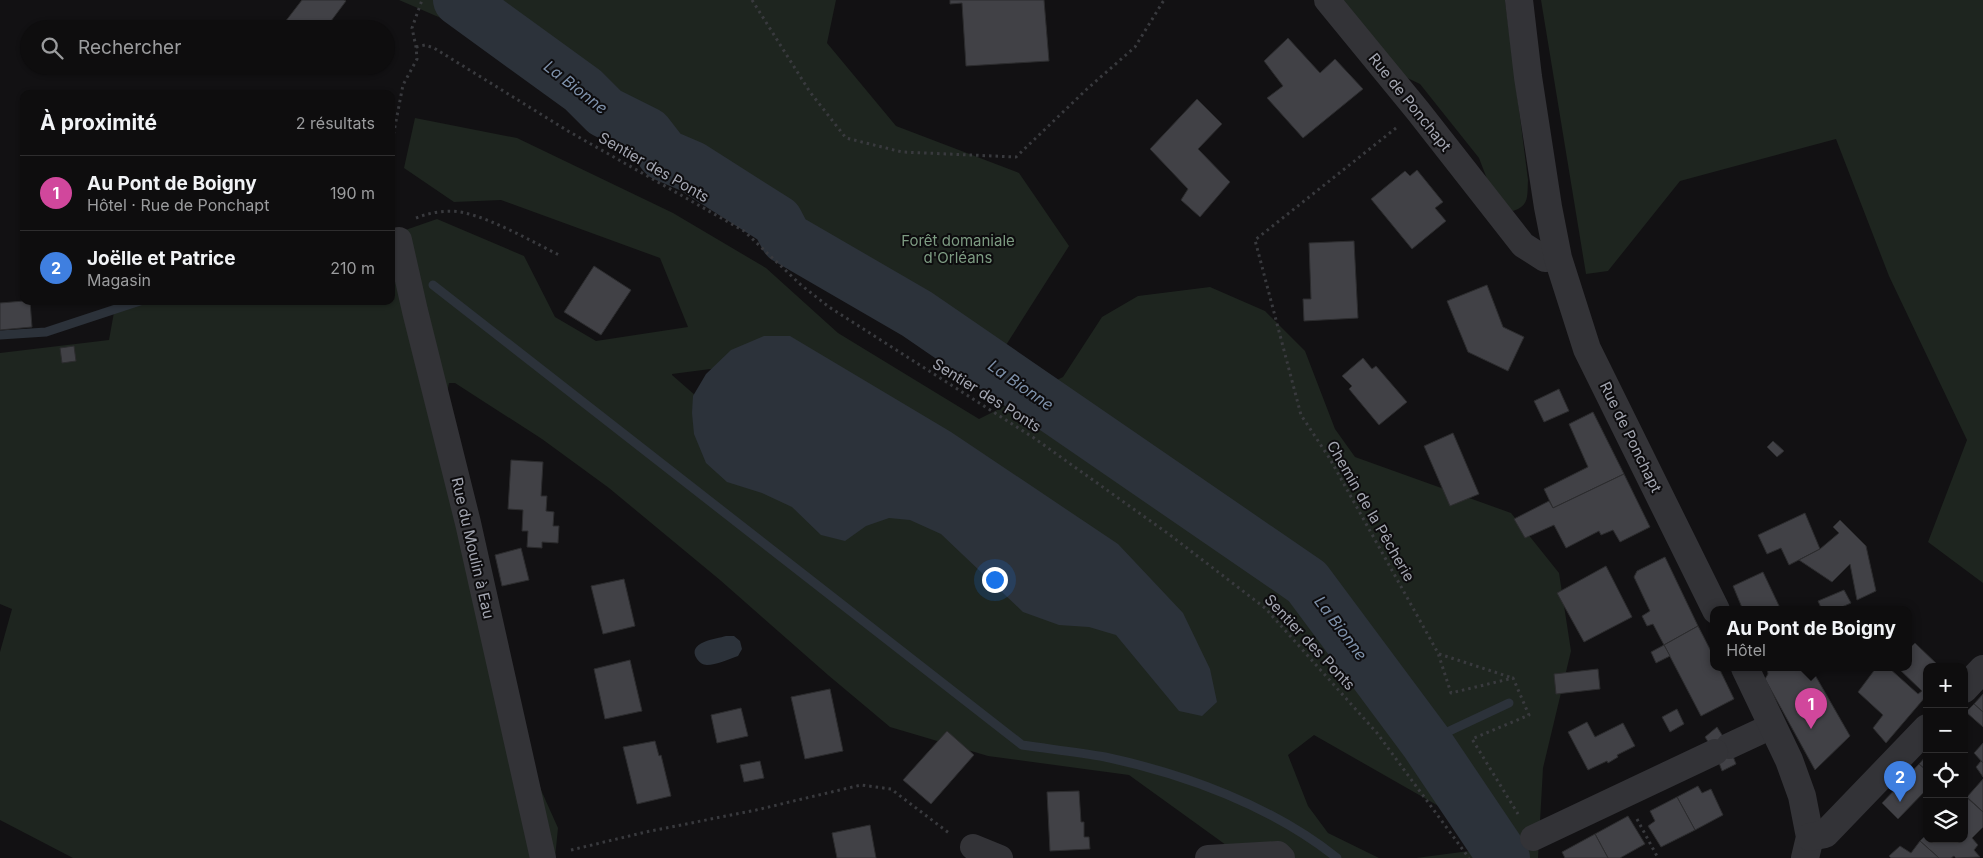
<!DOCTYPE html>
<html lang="fr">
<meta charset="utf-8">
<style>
:root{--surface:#0e0d0e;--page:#171617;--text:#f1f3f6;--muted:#9b9c9e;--line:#2e2d2e;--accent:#d93025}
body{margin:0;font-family:Inter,sans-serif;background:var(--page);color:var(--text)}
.controls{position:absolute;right:15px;bottom:15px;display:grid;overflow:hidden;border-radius:10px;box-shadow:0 1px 4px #0004}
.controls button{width:45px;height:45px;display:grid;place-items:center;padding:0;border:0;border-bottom:1px solid var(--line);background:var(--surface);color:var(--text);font:25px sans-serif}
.you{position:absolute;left:994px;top:579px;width:18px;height:18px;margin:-12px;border:4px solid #fff;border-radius:50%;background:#1a73e8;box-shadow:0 0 0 8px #1a73e833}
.badge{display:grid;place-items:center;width:32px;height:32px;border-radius:50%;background:var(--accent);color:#fff;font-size:16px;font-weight:700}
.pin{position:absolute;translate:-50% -41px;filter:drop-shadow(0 1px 2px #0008)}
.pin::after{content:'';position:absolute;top:26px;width:18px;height:15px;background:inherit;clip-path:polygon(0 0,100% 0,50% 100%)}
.popup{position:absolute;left:1710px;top:606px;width:202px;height:65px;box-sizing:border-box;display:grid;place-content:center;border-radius:10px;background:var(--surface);filter:drop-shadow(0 1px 4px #0005);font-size:16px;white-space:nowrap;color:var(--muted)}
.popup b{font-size:19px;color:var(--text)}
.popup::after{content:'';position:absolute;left:50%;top:100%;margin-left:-10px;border:10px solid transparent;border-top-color:var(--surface)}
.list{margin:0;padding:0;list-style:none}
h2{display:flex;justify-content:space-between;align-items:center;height:65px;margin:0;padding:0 20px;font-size:21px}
h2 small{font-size:16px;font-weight:400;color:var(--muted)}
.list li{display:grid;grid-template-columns:32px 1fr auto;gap:15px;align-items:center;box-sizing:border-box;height:75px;padding:0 20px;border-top:1px solid var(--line)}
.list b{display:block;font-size:19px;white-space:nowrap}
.list p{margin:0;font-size:16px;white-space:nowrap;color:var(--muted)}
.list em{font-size:16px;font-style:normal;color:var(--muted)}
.icon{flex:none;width:28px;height:28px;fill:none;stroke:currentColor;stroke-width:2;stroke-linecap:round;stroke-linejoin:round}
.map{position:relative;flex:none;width:1983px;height:858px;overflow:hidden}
.search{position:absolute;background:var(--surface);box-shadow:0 1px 4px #0004;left:20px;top:20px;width:375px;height:55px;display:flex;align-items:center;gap:12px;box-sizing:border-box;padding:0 18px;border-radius:28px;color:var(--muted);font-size:19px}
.panel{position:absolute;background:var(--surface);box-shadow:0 1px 4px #0004;left:20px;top:90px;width:375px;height:215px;border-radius:10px}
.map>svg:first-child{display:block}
</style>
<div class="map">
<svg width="1983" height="858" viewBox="0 0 1983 858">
<rect width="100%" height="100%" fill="#121113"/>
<g fill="#1e251f" fill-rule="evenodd">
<path d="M399,0h437l-9,43 69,83 123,47 50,73 -89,140 -244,-204 -200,-123z"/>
<path d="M1336,0h169l23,180c-1,16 2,25 -15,31l-21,-19 -13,-34 -59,-74 -21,-10z"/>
<path d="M1541,0h442v583l-55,-41 39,-102 -78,-164 -53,-137 -156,42 -72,90 -22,3z"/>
<path d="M415,118l102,20 156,75 93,55 72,65 141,86 84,-42 39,-60 36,-21 72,-9 55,24 40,40 30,78 20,28 156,56 48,60 12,78 -28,117 -5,90h-122l61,-8 -21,-34 -142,-81 -26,20 20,51 20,27 51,25h-135l-115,-83 -141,-19 -98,-29 -62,-52 -108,-95 -111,-92 -67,-49 -87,-56h-6l-11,53 103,354 17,38 -3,30h-482l-73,-38v-168l12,-43 -12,-5v-251l109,-13 7,-39h275v-66l46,-16 87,37 31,61 41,24 92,-14 -28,-69 -159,-58 -47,2 -50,-34zM779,360l-75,43 -32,-28v-1z"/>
</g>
<g fill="#2c323a">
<path d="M764,336h26l161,96 167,112 65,69 27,56 7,33 -15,14 -23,-5 -63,-76 -27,-8 -30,-2 -36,-13 -82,-78 -31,-14 -21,-2 -23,8 -21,15 -24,-6 -29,-28 -30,-14 -35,-11 -21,-19 -12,-29 -2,-21 1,-17 13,-22 25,-24z"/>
<path d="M726,636h8l6,5 2,8 -4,7c-9,3 -22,9 -31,9 -4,0 -8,-3 -10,-6 -11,-17 19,-20 29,-23z"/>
</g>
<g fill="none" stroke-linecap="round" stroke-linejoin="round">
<g stroke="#2c323a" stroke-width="9">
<path d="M433,285l589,460c27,4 55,7 83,12 80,17 167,49 232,101"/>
<path d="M0,335l46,-3 94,-31"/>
<path d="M1426,742l83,-39"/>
</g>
<path stroke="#2c323a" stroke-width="52" d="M459,0l124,90 22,22 42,21 17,22 28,12 85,54 9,17 131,76 390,268 119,160 78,116"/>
</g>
<g fill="#414146" stroke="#2c2c2e">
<path d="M302,0h42l2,1 -21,28h-48l6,-9 2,2z"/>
<path d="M950,0h94l5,61 -83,5 -4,-63 -12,1z"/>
<path d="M1288,38l32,35 15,-14 28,30 -60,49 -36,-40 16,-12 -19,-25z"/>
<path d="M1197,99l25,25 -24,25 32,33 -30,35 -19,-17 7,-11 -38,-40z"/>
<path d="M1417,170l26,32 -8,6 11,13 -34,28 -41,-50 34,-28 5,5z"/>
<path d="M1354,241l4,77 -54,3 -1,-22h8l-2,-56z"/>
<path d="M594,266l37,24 -30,45 -37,-23z"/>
<path d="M1487,285l16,42 21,10 -16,34 -40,-19 -21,-51z"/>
<path d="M24,301h6l2,26 -32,3v-27z"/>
<path d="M74,346l2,15 -14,2 -2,-15z"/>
<path d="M1363,358l9,11 4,-3 31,36 -28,23 -30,-36 3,-3 -10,-10z"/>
<path d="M1559,389l10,22 -25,11 -10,-21z"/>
<path d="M1593,412l31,62 -71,34 -9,-19 44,-22 -19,-43z"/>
<path d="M1453,433l26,61 -29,12 -26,-60z"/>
<path d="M1773,441l11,10 -7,6 -10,-10z"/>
<path d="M511,460l32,2 -2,34h6l-1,15 8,1 -1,14h6l-1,17 -16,-1v6l-15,-1 1,-16h-6l1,-21 -15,-1z"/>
<path d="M1624,474l26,53 -30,15 -7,-12 -12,5 -2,-4 -33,17 -12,-23 -29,13 -11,-19 35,-18 4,7z"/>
<path d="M1805,513l15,36 -31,16 -8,-17 -14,6 -9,-19z"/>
<path d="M1840,520l26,26 10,45 -19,9 -7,-36 -18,18 -33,-22 21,-11 19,-16 -6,-6z"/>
<path d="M521,548l8,32 -27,6 -7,-31z"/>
<path d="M1665,557l33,69 -34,19 -11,-21 -6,2 -5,-10 8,-5 -16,-34 3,-6z"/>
<path d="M1606,566l26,51 -48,25 -27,-49z"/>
<path d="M1763,572l18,38h-38l-10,-24z"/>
<path d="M624,579l11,47 -32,8 -12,-48z"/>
<path d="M1844,590l7,13 -16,7h-13l-4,-9z"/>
<path d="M1698,626l16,31v11h5l15,31 -33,17 -37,-71z"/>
<path d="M1915,643l25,24h-13v28l-41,48 -13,-15 10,-13 -25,-23 18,-24h13l29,26 4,-3 -24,-23h10v-18z"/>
<path d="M1664,645l6,11 -14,7 -5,-11z"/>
<path d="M630,660l12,51 -37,8 -11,-50z"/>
<path d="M1767,668h44l39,68 -35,34 -50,-91 3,-5z"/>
<path d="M1598,669l2,20 -44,5 -2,-20z"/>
<path d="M830,689l13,62 -38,8 -14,-62z"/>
<path d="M1983,694v18l-9,-8z"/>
<path d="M1974,704l9,8v15l-17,-15z"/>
<path d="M741,708l7,28 -31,7 -6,-28z"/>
<path d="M1677,709l7,15 -14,8 -8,-15z"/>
<path d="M1587,722l8,15 28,-14 12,23 -18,9 1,2 -10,6 -1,-2 -19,9 -20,-38z"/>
<path d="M1717,727l12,19 7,18 -14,7 -7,-19 -10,-15z"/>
<path d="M947,731l27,24 -43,49 -28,-24z"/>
<path d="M655,741l4,15 2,-1 10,41 -34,8 -14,-57z"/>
<path d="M1983,743v20l-9,-10z"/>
<path d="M1927,755v16l-8,-7z"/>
<path d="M760,761l4,17 -20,4 -4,-17z"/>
<path d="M1981,761l2,2v14l-7,-10z"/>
<path d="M1919,764l8,7v18l-29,30 -16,-16z"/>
<path d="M1983,779v33l-16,-15z"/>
<path d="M1698,786l4,7 9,-4 12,26 -28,15 -18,-33z"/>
<path d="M1079,791l2,31h3v15h5l1,12 -40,2 -3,-59z"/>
<path d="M1964,795l19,17v15l-11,11 6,7 -4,5 6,7 -24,1 -2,-2 -3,2h-12l-19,-17 7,-7v5h37z"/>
<path d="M1677,797l18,33 -34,17 -13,-21 7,-5 -5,-10z"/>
<path d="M1628,816l17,28 -25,14h-12l-13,-24z"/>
<path d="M870,825l6,33h-39l-5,-25z"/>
<path d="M1595,834l13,24h-43l-3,-6z"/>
<path d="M1920,841l19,17h-48l-2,-2 11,-10 11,7z"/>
</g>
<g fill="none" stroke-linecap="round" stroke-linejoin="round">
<g stroke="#393a3e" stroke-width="3" stroke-dasharray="2.5 4" stroke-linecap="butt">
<path d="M752,0l58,92 36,46 56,14 114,5 71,-68 48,-42 29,-47"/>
<path d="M416,47l9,-2 9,3 134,83 176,100 57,54 28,22 205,131 136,97 95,73 112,125 92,125"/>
<path d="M1396,128l-141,112 46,175 29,44 108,194 13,40 62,-15 16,37 -57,24 46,75"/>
<path d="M391,147l12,-62 14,-26 -1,-12 -4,-19 10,-28"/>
<path d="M416,218c15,-6 33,-9 49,-5 30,7 68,29 96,43"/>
<path d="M1439,654l74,24"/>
<path d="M1637,819l21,39"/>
<path d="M571,850l75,-18 110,-22 105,-25 30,4 58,44"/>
</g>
<g stroke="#333337" stroke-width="26">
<path d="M1327,0l91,111 105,134 22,14 13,-1"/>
<path d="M399,240l16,71 53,212 75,335"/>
<path d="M1729,746l43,-20"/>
<path d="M1533,838l182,-86"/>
<path d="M973,847l27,11"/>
<path d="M1208,858l70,-4 4,4"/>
</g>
<g stroke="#333337" stroke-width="28">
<path d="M1519,0l9,77 20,130 10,51 29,91 129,261"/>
<path d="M1745,668l44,92 13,36 8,41 -5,21"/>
<path d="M1964,689l19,-20"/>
<path d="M1810,837l15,-3 102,-106"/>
</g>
</g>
<g text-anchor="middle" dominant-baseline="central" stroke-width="4" stroke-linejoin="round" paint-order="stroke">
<g font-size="15" fill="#a4a7b2" stroke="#0d0c0e">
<text transform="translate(1410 102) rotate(51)">Rue de Ponchapt</text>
<text transform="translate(654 167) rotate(30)">Sentier des Ponts</text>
<text transform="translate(987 395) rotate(32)">Sentier des Ponts</text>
<text transform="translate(1631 437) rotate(64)">Rue de Ponchapt</text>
<text transform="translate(1371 511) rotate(60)">Chemin de la Pêcherie</text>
<text transform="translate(473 548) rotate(77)">Rue du Moulin à Eau</text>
<text transform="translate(1310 642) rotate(47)">Sentier des Ponts</text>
</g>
<g font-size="15" fill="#7d9b82" stroke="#0d0c0e">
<text x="958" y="240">Forêt domaniale<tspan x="958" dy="17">d'Orléans</tspan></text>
</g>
<g font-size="16" font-style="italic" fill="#7e91aa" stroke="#0d0c0e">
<text transform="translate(576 87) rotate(38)">La Bionne</text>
<text transform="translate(1021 385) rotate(35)">La Bionne</text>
<text transform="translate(1341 628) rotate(53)">La Bionne</text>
</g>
</g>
</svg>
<div class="controls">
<button>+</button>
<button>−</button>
<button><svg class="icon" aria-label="locate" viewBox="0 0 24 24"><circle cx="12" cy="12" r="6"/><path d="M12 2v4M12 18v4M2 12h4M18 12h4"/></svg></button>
<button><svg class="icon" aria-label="layers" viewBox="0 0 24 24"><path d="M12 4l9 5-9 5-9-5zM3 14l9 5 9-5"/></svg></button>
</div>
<div class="you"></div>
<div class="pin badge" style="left:1811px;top:729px;background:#d1479c">1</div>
<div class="popup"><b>Au Pont de Boigny</b>Hôtel</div>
<div class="pin badge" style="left:1900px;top:802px;background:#3f7fe0">2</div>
<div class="search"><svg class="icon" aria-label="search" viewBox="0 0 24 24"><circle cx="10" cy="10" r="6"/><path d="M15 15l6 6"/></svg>Rechercher</div>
<section class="panel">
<h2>À proximité<small>2 résultats</small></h2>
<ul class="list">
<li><span class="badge" style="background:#d1479c">1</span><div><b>Au Pont de Boigny</b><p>Hôtel · Rue de Ponchapt</p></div><em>190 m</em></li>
<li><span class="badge" style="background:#3f7fe0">2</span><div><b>Joëlle et Patrice</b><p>Magasin</p></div><em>210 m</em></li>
</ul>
</section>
</div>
